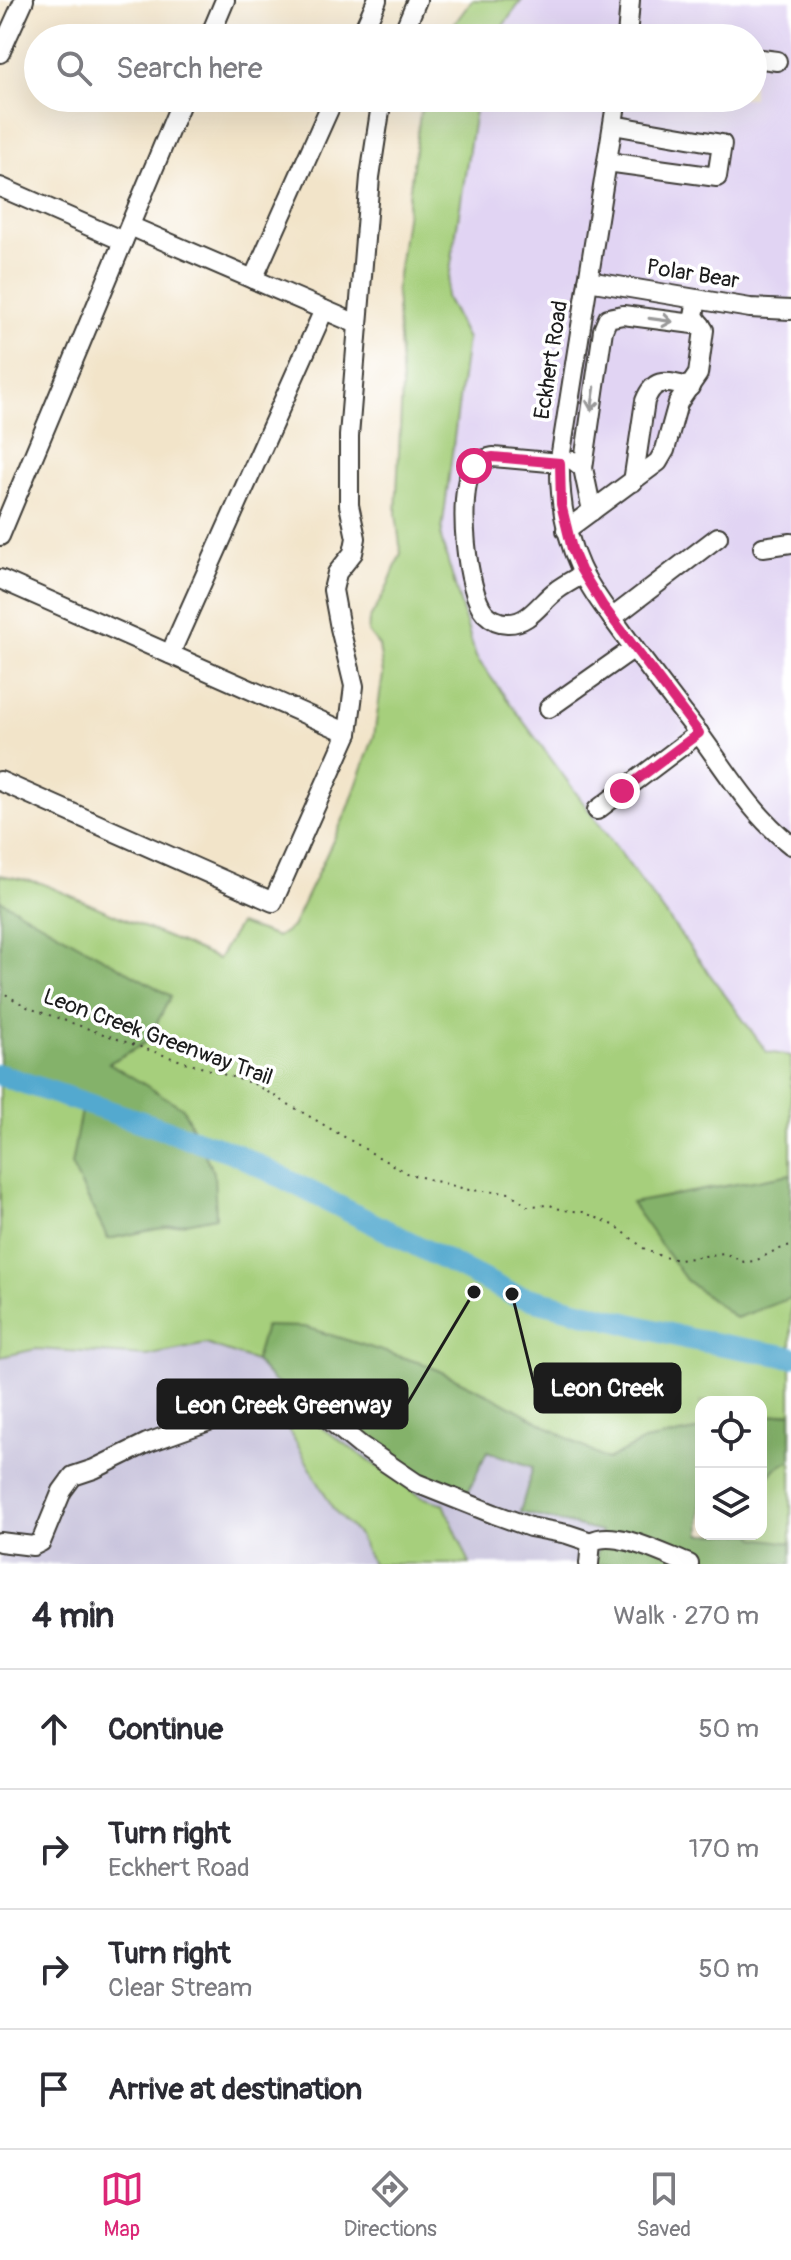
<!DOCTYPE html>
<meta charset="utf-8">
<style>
:root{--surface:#fff;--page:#f2f2f3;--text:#2b2b33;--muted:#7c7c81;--line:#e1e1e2;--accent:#db2777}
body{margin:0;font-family:Pangolin,sans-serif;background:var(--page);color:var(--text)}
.controls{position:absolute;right:24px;bottom:24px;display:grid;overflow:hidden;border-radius:16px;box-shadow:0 8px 32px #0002}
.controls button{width:72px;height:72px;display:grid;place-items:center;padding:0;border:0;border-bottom:2px solid var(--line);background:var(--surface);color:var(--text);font:40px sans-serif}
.stop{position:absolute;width:24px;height:24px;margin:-18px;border:6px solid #db2777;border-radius:50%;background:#fff}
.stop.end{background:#db2777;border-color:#fff;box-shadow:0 2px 8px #0008}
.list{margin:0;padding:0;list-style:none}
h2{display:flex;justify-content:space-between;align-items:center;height:104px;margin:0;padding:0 32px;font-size:34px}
h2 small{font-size:26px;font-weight:400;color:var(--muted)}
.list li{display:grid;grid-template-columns:52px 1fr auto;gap:24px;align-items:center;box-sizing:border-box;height:120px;padding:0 32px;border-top:2px solid var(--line)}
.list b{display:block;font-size:30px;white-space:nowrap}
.list p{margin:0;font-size:26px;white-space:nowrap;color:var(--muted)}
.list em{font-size:26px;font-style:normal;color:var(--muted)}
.icon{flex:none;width:44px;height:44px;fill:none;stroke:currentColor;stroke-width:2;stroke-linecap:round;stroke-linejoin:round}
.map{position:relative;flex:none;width:791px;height:1564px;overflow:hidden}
.search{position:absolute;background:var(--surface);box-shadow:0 8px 32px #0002;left:24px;right:24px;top:24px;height:88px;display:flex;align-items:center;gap:20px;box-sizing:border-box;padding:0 28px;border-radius:44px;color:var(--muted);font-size:30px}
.sheet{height:584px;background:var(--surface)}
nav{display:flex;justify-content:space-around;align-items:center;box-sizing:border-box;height:112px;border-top:2px solid var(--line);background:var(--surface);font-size:22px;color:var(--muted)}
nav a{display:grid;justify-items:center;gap:4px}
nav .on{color:var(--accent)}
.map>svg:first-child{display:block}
</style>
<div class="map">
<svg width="791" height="1564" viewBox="0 0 791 1564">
<rect width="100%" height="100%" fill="#fff"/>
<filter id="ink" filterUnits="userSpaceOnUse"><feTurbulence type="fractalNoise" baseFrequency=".0125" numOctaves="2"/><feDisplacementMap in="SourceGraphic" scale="16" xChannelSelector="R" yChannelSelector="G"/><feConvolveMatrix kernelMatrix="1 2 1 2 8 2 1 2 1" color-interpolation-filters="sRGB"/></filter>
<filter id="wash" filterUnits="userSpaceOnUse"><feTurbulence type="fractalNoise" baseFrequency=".006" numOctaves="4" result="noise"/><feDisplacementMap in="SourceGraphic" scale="32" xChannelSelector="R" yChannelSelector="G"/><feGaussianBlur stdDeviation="1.8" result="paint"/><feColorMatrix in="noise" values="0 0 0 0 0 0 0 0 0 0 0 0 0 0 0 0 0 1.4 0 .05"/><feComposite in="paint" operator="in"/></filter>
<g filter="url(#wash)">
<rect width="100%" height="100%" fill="#f2e4c9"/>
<path fill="#e1d4f3" d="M522,0h269v140l-3,36h3v897l-24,-21 -291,-395 -35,-119 26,-199 -21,-42 31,-199h276v-60h-259z"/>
<path fill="#c5c0da" d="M0,1214l724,332 67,18h-791z"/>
<g fill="#a6cf7b" stroke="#61764c" stroke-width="2" fill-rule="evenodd">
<path d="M472,0h50l-28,38h-50z"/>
<path d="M425,98h52l-31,199 21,42 -26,199 35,119 291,395 24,4v504l-67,-14 -463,-203 -6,18 -49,-17 -59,12 -111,-7 -36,8v-482l41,8 177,76 21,-35 38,13 15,-10 56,-118 26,-73 9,-62 -4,-28 -11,-14 1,-12 16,-28 16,-39 -5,-39 6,-127 -6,-97 24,-176zM701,1402h60v132h-60z"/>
<path d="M292,1410l30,18 99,69 23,7 26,60h-98l-13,-28 -26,-27 -50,-90z"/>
</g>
<g fill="#84b26b" stroke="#506744" stroke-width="2">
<path d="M0,900l171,96 -24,46 -38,21 74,45 31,66 2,43 -108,22 -37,-74 10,-55 -81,-29z"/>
<path d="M791,1174v124l-55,20 -50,-38 -55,-77z"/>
<path d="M265,1326l40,1 122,38 71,34 109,61 37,-19 57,-11v104h51l4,4 35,5v21h-196l6,-32 -81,-20 13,-45 -46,-16 -20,44 -49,-15 -99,-72 -46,-27 -18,-20z"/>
<path d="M791,1412v48l-16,9 -14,19v-70z"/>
</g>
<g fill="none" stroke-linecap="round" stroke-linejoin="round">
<path stroke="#53a9cf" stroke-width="22" d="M0,1075l232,77 280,142 177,45 102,18"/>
</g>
</g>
<g filter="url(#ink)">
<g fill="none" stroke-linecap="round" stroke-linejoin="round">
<g stroke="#3c3a36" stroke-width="22">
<g id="minor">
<path d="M209,38l16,-38"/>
<path d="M360,38l17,-38"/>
<path d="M401,38l16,-38"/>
<path d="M627,38l3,-38"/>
<path d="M0,53l24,-53"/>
<path d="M753,58l24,3"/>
<path d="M617,98l-57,361c-1,38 4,73 20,108 11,24 28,45 43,66 23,32 47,63 71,94 31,41 56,86 97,118"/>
<path d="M607,162l110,15 5,-33 -109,-19"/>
<path d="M0,187l123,54"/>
<path d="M130,226l227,98"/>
<path d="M253,279l81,-181"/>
<path d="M588,281l162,27 41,2"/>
<path d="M574,461l9,7 9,43"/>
<path d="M560,463l-67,-6c-9,2 -16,4 -21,12 -15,25 -6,123 13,144 6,6 14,10 22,10 23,1 33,-21 50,-33 8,-6 18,-11 26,-16"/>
<path d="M583,468l20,-138 5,-12 15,-3 78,10"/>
<path d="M633,482l12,-81c10,-26 23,-18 45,-14"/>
<path d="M566,530l92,-68 7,-12 13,-47 20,-29 6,-44 -10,-14 3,-17"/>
<path d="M0,536l183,-438"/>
<path d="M763,547l28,-4"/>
<path d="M0,579l348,154"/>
<path d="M612,618l106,-81"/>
<path d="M170,654l154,-344"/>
<path d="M549,708l85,-60"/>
<path d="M0,781l273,121 75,-169 6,-47 -14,-58 -7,-38 4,-17 16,-20 3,-15 -7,-33v-69l21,-259 12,-79"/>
<path d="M597,810l102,-77"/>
<path d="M0,1542l33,4 8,-4 21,-51 11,-15 21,-7 53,-26 65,-23 55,-26 14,-1 18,7 28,18 33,27 56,38 78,31 36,13 37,7 24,8"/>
<path d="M589,1564l2,-22c23,-14 74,13 98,22"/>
</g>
</g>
<path stroke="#3c3a36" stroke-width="2" stroke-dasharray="2 6" stroke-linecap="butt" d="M0,989l8,7 21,12 140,49 85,27 152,89 63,17 41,3 17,13 23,-1 12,5 21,2 33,14 30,24 17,7 16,3 45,-7 20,9 11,-1 21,-11 15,-4"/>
<use href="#minor" stroke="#fff" stroke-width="18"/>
</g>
<defs><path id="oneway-shaft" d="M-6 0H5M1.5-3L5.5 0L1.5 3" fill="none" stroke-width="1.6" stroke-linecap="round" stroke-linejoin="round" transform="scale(2)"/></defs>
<g stroke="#999">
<use href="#oneway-shaft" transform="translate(661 320) rotate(8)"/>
<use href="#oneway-shaft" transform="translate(593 399) rotate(98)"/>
</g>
</g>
<g fill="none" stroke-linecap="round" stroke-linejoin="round" filter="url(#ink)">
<path stroke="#db2777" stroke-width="10" d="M474,466l8,-7 11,-2 67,6 1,41 11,45 9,21 22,36 96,127 -77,58"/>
</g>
<g text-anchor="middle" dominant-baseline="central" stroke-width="7" stroke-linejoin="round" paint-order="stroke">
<g font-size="22" fill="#1c1c1c" stroke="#fff">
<text transform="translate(693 274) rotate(9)">Polar Bear</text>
<text transform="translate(551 360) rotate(-81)">Eckhert Road</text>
<text transform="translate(158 1037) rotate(20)">Leon Creek Greenway Trail</text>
</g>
</g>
<path fill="none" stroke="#1c1c1c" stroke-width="3" d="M512 1294L535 1388M474 1292L407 1404"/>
<g fill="#1c1c1c" stroke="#fff" stroke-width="3">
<circle cx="512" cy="1294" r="8"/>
<circle cx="474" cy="1292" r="8"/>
</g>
<g fill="#1c1c1c" stroke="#1c1c1c" stroke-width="3">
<rect x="535" y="1364" width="145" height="48" rx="8"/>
<rect x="158" y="1380" width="249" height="48" rx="8"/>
</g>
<g font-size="24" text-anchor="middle" font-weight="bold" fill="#fff">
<text x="607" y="1396">Leon Creek</text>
<text x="283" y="1413">Leon Creek Greenway</text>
</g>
</svg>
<div class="controls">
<button><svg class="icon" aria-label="locate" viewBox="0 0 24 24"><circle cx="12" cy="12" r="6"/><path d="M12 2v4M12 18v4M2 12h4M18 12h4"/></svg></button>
<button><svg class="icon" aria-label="layers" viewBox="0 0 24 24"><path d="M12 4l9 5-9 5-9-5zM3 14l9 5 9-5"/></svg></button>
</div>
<div class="stop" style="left:474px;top:466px"></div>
<div class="stop end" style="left:622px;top:791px"></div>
<div class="search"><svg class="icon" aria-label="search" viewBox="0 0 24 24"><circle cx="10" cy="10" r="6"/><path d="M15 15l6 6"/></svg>Search here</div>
</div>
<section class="sheet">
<h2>4 min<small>Walk · 270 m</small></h2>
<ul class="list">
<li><svg class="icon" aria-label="ahead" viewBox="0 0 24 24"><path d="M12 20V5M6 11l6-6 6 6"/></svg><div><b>Continue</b></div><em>50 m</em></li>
<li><svg class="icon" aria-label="right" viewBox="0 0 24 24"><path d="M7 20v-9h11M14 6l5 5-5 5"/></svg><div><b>Turn right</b><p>Eckhert Road</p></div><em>170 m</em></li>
<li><svg class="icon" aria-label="right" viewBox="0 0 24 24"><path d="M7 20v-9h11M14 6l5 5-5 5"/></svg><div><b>Turn right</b><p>Clear Stream</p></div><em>50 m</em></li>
<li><svg class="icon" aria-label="arrive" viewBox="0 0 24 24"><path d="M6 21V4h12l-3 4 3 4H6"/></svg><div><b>Arrive at destination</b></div></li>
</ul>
</section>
<nav>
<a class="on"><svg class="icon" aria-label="map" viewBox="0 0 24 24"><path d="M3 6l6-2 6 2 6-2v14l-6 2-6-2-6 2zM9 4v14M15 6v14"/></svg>Map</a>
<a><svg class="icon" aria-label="directions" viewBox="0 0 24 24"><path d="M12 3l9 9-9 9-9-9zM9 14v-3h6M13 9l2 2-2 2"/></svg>Directions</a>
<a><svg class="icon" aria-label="saved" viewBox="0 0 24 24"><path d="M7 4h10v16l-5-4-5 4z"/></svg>Saved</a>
</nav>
